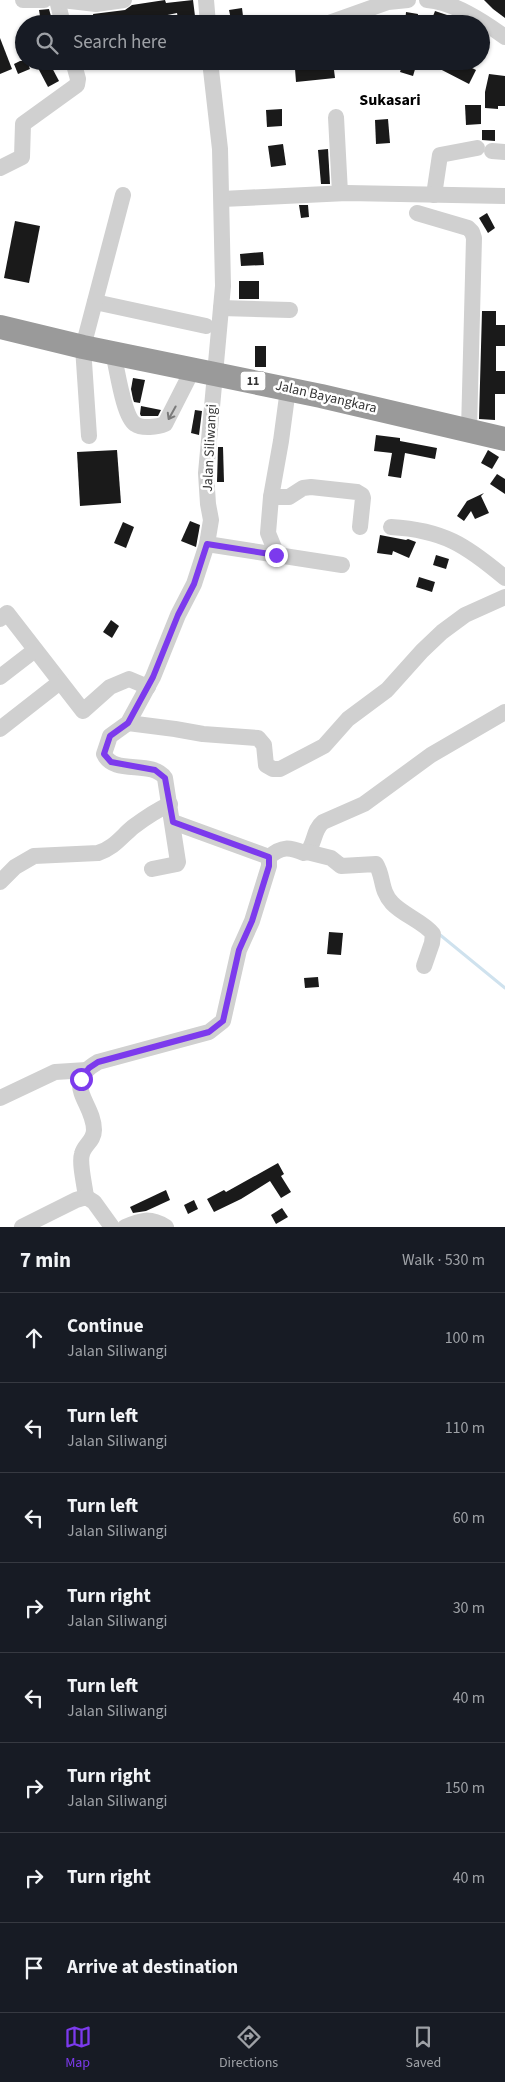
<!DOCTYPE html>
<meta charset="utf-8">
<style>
:root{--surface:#171b24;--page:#242831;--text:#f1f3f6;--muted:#9ea1a6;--line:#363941;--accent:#7c3aed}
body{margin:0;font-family:"Source Sans 3",sans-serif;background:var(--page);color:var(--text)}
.stop{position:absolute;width:15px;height:15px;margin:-11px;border:4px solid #7c3aed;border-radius:50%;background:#fff}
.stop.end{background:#7c3aed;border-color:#fff;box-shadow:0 1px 5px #0008}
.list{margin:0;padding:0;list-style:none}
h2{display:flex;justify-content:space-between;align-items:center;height:65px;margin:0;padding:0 20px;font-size:21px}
h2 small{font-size:16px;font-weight:400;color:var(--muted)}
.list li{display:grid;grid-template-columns:32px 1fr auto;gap:15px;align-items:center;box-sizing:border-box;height:90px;padding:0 20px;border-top:1px solid var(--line)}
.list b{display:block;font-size:19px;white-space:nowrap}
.list p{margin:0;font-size:16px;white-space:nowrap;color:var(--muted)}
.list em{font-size:16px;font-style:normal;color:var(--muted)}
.icon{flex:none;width:28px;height:28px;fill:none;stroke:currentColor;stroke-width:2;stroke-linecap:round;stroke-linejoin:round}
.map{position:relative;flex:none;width:505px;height:1227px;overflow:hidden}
.search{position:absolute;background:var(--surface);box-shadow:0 1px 4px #0004;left:15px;right:15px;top:15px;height:55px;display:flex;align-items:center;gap:12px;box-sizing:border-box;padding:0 18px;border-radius:28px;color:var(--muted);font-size:19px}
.sheet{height:785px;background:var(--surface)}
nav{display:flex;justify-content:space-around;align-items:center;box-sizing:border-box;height:70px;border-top:1px solid var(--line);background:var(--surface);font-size:14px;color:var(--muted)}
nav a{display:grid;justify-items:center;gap:2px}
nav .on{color:var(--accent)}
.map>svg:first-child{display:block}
</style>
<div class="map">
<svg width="505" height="1227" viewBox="0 0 505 1227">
<rect width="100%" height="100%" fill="#fff"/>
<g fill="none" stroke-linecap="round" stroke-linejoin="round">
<path stroke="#cfe2ee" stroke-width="3" d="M439,934l66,54"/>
</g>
<g fill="#1a1a1a">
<path d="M165,0l1,3 27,-3 3,24h-17l-2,-11 -52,11h-30l-2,-10 32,-4 7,-5z"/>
<path d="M484,0h21v18l-12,-9z"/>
<path d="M242,8l2,16h-12l-3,-14z"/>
<path d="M49,9l3,11 -11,2 -2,-12z"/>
<path d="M435,11l12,4 -4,9h-13z"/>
<path d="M406,12l12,2 -1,10h-12z"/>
<path d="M0,38l12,31 -12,5z"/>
<path d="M20,61h7l3,8 -12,5 -4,-10z"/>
<path d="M277,61h32v3l24,-2 2,16 -39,4 -1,-13 -17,1z"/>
<path d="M442,61h16l18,9 -7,14 -31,-16z"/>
<path d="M49,62l10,19 -11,6 -10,-19z"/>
<path d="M403,62l13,4 -3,10 -13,-4z"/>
<path d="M489,74l16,2v30h-7v3l-13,-1v-16z"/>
<path d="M465,105h16v19l-15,1z"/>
<path d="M282,109v17l-15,1 -1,-17z"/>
<path d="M388,119l2,24 -14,1 -1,-24z"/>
<path d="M482,130h13v11l-13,-1z"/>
<path d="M283,144l3,21 -15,2 -3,-21z"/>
<path d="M328,149l2,35h-9l-3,-34z"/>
<path d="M299,205h9l1,12 -8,1z"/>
<path d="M487,213l8,15 -7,5 -9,-15z"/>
<path d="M15,221l25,5 -11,57 -25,-5z"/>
<path d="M263,252l1,13 -23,1 -1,-12z"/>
<rect x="239" y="281" width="20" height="18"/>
<path d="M482,311h14v14h9v21h-9v25h9v23h-10v26l-16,-1z"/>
<rect x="255" y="346" width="11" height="21"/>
<path d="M133,378l12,2 -5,23 -6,-1 -1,-3 -2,-10z"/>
<path d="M141,406l20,4 -3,6h-17l-1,-2z"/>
<path d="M195,410l7,1 -3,24 -8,-2z"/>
<path d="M376,435l24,3v3l37,7 -2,11 -30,-6 -4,25 -13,-2 4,-23 -18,-2z"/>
<path d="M218,447h5l1,35h-7z"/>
<path d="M117,450l4,53 -41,3 -3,-54z"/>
<path d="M488,450l11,7 -7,12 -11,-6z"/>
<path d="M497,474l8,5v15l-15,-10z"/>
<path d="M484,493l-3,3 8,17 -14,6 -4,-8 -7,10 -7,-5 10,-15z"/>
<path d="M190,521l10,4 -4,22 -15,-6z"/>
<path d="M123,522l11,5 -8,21 -12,-5z"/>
<path d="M380,535l26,5 2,-1 8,3 -7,16 -16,-7 -1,4 -15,-2z"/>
<path d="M436,555l13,4 -3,10 -13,-4z"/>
<path d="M419,577l16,5 -3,10 -16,-5z"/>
<path d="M111,620l8,6 -7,12 -9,-6z"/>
<path d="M329,932l14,1 -2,22 -14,-1z"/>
<path d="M318,977l1,10 -14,1 -1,-10z"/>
<path d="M278,1163l6,11 -3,2 10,16 -10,6 -11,-17 -29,18 -27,13 -7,-13 17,-9 2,2z"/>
<path d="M166,1190l4,10 -24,11 -13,2 -3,-6z"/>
<path d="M194,1200l4,9 -10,5 -4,-9z"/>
<path d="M282,1208l6,9 -12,7 -5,-9z"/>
</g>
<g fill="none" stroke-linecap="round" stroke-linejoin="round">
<g stroke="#d0d0d0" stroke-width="16">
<path d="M23,0h21"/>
<path d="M57,0l6,24"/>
<path d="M62,0l34,4 28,-4"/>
<path d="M206,0l2,24"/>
<path d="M427,0c27,2 56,21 78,37"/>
<path d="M326,24l62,-22 20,-2"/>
<path d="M336,117l4,76"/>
<path d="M492,151l13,1"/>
<path d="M0,168l22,-11 1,-33 54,-39 1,-6 -5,-18"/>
<path d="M434,195l6,-40 37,-7"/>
<path d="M222,199l125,-6 158,3"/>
<path d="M417,213l51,15 4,4 2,6 -5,192"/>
<path d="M95,302l111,24"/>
<path d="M221,308l69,2"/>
<path d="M113,353c4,14 10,63 22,71 7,5 23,3 30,0l28,-55"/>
<path d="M89,436l-6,-89 40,-152"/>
<path d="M271,497l10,-56 7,-52"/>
<path d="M391,527c52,3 75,18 114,51"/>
<path d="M207,544l135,21"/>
<path d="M277,555l-9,-22 3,-36h18l14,-9 8,-1 46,5 5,3 1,3 -3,29"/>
<path d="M0,619l7,-6 76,98 27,-24 19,-8 19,8"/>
<path d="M0,677l35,-27"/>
<path d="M128,723l47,6 28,5 55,4 6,7 2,20 7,4h7l44,-23 24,-27 39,-29 35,-39 20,-19 23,-17 40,-18"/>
<path d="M0,729l60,-47"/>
<path d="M173,822l96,35"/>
<path d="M307,852c8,-8 6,-22 16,-30l41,-18 67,-49 74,-43"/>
<path d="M269,857c13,-11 20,-10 35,-4l3,-1 24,6 10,8 35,-2c8,13 4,26 16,39 11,12 32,19 41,31l-1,9 -8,23"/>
<path d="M152,869l25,-5 1,-2 -13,-84c-13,-19 -51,-2 -61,-24l6,-18 18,-13 25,-46 25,-62 16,-31 13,-40 4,-24 -3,-16 -2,-31 17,-187 -3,-137 -10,-88"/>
<path d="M0,882l15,-15 19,-11 64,-3c16,-5 23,-16 35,-26 12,-9 24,-17 37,-23"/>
<path d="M0,1098l55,-26 32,-2"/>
<path d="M86,1197c-1,-10 -7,-34 -4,-43 2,-9 12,-13 12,-24 0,-28 -34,-46 4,-68l111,-30 14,-11 16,-71 13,-29 17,-55v-9"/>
<path d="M22,1227l54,-27 10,-3 8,5 18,25"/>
<path d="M125,1227c16,-7 25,-10 41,0"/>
</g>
<path stroke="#9a9a9a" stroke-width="24" d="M0,327l83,20 238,49 184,43"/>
</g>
<defs><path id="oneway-shaft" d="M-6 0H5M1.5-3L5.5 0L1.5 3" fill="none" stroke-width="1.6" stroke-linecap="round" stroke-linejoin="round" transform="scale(1.25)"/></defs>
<use stroke="#7a7a7a" href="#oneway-shaft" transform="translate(172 413) rotate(119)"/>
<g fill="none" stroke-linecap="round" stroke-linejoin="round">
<path stroke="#7c3aed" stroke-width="6" d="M81,1079l8,-11 9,-6 111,-30 14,-11 16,-71 13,-29 17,-55v-9l-96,-35 -8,-44 -10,-8 -44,-8 -7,-8 6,-18 18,-13 25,-46 25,-62 16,-31 13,-40 69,11"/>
</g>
<g text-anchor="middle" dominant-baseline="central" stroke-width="5" stroke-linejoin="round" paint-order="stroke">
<rect fill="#fff" stroke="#707070" stroke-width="1" x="240.5" y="371.5" width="25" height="19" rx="4"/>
<g font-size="12" font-weight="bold" fill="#333">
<text x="253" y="381">11</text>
</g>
<g font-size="14" fill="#333" stroke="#fff">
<text transform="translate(326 397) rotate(13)">Jalan Bayangkara</text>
<text transform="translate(210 448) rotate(-87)">Jalan Siliwangi</text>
</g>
<g font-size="16" font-weight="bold" fill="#000" stroke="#fff">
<text x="390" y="100">Sukasari</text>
</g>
</g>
</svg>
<div class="stop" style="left:81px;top:1079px"></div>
<div class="stop end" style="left:276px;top:555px"></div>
<div class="search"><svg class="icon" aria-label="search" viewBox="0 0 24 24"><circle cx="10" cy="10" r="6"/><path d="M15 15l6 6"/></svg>Search here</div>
</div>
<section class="sheet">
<h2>7 min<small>Walk · 530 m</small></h2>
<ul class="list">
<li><svg class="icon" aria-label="ahead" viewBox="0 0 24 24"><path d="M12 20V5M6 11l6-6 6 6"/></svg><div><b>Continue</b><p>Jalan Siliwangi</p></div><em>100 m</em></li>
<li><svg class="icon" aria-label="left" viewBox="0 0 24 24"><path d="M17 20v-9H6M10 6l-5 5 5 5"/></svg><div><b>Turn left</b><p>Jalan Siliwangi</p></div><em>110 m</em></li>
<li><svg class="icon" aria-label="left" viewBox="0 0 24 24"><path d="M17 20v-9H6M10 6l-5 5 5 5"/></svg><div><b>Turn left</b><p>Jalan Siliwangi</p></div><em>60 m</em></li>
<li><svg class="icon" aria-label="right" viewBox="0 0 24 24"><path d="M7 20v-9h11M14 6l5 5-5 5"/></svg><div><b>Turn right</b><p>Jalan Siliwangi</p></div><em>30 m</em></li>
<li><svg class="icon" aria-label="left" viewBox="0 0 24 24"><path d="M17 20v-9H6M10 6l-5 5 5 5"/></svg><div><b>Turn left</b><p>Jalan Siliwangi</p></div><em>40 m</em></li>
<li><svg class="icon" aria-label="right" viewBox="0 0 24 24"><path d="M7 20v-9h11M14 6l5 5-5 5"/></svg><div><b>Turn right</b><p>Jalan Siliwangi</p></div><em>150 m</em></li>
<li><svg class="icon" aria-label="right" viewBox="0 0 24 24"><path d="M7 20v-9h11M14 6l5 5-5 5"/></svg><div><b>Turn right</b></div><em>40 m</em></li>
<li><svg class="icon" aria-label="arrive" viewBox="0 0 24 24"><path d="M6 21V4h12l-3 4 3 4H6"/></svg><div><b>Arrive at destination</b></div></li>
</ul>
</section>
<nav>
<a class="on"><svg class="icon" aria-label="map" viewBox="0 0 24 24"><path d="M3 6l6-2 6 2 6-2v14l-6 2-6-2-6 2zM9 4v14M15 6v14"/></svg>Map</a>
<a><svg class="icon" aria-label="directions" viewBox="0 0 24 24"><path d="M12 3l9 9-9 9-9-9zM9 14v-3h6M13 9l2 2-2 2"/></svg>Directions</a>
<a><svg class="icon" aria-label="saved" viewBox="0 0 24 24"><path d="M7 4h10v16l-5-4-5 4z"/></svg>Saved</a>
</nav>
